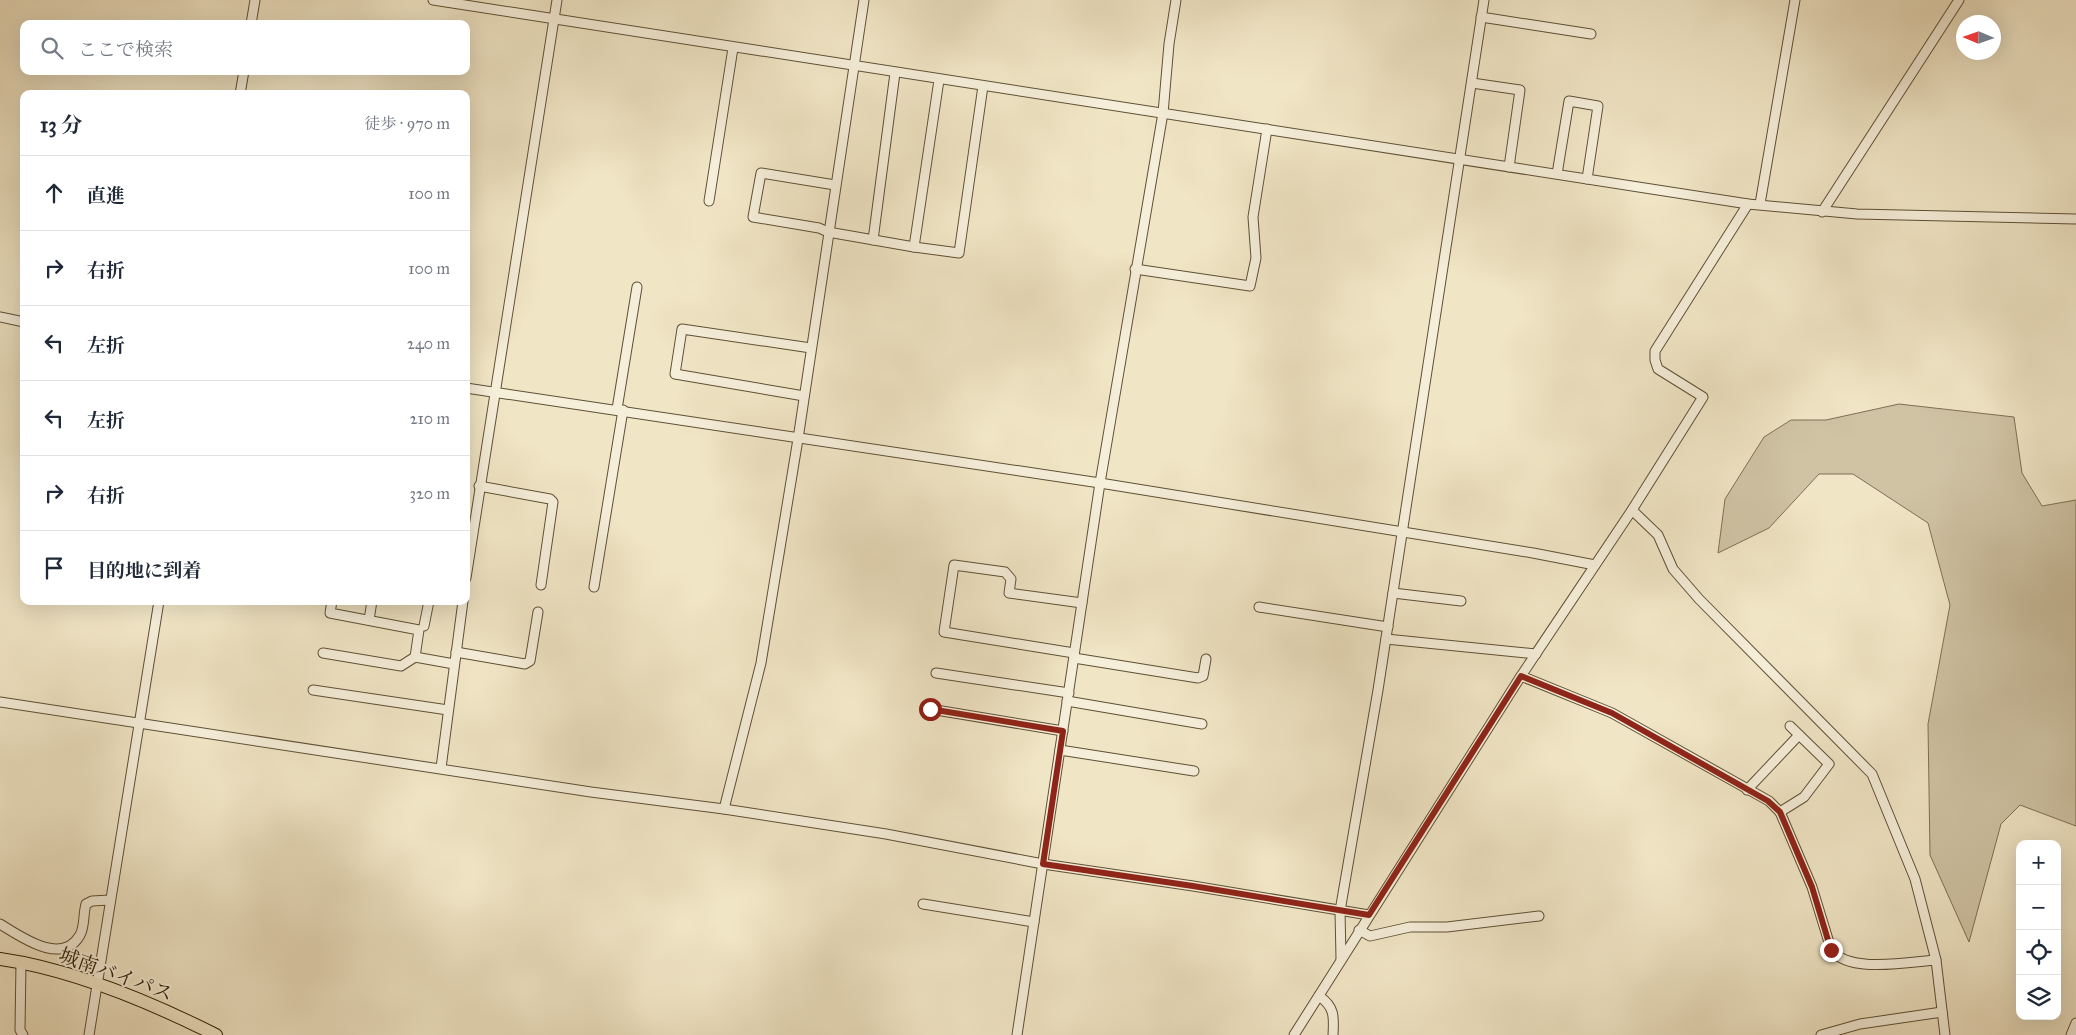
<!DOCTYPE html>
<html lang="ja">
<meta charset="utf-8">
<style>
:root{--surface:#fff;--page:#f2f2f3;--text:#1f2937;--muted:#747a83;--line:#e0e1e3}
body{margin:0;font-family:"IM FELL Great Primer","Noto Serif JP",serif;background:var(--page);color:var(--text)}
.controls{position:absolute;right:15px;bottom:15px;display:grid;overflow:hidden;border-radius:10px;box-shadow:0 5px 20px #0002}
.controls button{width:45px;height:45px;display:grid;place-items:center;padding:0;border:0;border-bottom:1px solid var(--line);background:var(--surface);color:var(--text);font:25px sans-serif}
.compass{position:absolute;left:1956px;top:15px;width:45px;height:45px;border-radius:50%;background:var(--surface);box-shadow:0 5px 20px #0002;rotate:272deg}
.stop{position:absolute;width:15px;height:15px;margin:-11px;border:4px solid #8f2418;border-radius:50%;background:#fff}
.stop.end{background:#8f2418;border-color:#fff;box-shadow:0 1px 5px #0008}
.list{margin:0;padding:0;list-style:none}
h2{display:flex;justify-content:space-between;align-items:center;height:65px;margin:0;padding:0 20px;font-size:21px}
h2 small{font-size:16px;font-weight:400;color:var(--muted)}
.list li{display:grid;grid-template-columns:32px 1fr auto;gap:15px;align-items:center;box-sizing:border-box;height:75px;padding:0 20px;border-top:1px solid var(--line)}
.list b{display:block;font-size:19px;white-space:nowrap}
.list em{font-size:16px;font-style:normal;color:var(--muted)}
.icon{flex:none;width:28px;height:28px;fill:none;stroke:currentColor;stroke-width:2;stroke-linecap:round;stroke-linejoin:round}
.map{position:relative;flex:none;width:2076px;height:1035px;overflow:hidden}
.search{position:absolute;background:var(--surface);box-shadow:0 5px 20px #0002;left:20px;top:20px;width:450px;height:55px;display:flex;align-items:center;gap:12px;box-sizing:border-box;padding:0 18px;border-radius:10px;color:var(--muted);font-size:19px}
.panel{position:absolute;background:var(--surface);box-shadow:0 5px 20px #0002;left:20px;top:90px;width:450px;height:515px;border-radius:10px}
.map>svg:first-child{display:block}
</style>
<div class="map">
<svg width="2076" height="1035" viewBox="0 0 2076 1035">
<rect width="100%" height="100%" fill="#f0e5c5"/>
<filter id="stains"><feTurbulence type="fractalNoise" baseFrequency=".004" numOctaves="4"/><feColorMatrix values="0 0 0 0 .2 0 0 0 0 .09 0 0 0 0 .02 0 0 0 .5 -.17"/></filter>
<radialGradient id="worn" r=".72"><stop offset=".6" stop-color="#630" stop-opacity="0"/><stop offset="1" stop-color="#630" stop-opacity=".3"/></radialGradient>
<path fill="#cfc3a4" stroke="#7f7054" d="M1899,404l115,13 8,56 20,33 34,-6v326l-56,-21 -19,19 -32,118 -39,-87 -2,-131 22,-119 -22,-82 -75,-49h-34l-50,54 -51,25 7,-54 39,-62 27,-17h35z"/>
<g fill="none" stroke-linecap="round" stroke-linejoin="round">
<g stroke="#5f5035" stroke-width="11">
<g id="minor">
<path d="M433,0l1315,204 109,10 219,5"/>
<path d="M1481,17l110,17"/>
<path d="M251,24l4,-24"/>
<path d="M1472,83l48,7 -11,77"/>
<path d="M240,94l4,-23"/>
<path d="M1557,174l12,-73 29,5 -11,73"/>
<path d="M835,185l-74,-12 -8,44 66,11 9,4 86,15 45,6 24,-167"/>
<path d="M709,201l24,-153"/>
<path d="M1760,204l35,-204"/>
<path d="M1822,212l137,-212"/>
<path d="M873,240l22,-167"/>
<path d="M914,247l25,-167"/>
<path d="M1135,269l115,17 6,-28 -3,-41 14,-88"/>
<path d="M0,317l24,5"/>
<path d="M466,388l634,95 433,70 62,12"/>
<path d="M804,396l-129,-22 7,-45 129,19"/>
<path d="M617,409l20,-122"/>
<path d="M479,486l71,13 3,3 -12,83"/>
<path d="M1632,510l26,25 15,34 26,30 173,175 43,105 21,81 9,75"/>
<path d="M466,578l91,-578"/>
<path d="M594,587l29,-177"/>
<path d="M1393,593l68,8"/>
<path d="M332,601l-2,12 89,17 -4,27"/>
<path d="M1259,607l129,20"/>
<path d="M369,620l3,-19"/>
<path d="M424,626l5,-25"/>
<path d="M1386,639l150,15"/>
<path d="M456,652l69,12 5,-3 8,-49"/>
<path d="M323,653l78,13 14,-9 39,7"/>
<path d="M1074,653l-130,-21 10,-67 51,7 6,7 -2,14 73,10"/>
<path d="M1074,658l124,20 5,-2 3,-17"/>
<path d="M936,673l133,20"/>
<path d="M1521,676l91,37 157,88 11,11 32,75 19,62c16,25 78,13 105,11"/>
<path d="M313,690l135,20"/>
<path d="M1067,701l135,23"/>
<path d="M0,702l591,90 133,17 162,25 157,30 150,22 176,29"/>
<path d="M930,709l133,22"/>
<path d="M1060,750l134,21"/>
<path d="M441,768l22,-167"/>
<path d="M1747,790l52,-55"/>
<path d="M724,809l37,-146 37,-224 66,-439"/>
<path d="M1780,812l24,-15 25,-33 -39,-38"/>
<path d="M923,904l111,18"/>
<path d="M0,924c20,12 62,43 80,11 5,-9 3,-21 6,-31l6,-3 18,-1"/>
<path d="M1359,930l11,6 40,-9h37l92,-11"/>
<path d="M1341,959l-1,-48 38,-221 106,-690"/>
<path d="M21,962l-1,68 3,5"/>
<path d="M1319,996c16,11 15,21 14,39"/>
<path d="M89,1035l70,-434"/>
<path d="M1017,1035l83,-552 63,-370 6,-69 7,-44"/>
<path d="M1294,1035l227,-359 111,-166 71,-113 -45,-28 -3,-9v-9l93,-147"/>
<path d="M1821,1035l39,-11 82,-12"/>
<path d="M2071,1035l5,-12"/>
</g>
</g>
<g stroke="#2f1e05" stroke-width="14">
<path id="highway" d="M0,959c71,10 152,44 216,76"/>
</g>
<use href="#minor" stroke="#f5eed9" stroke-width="9"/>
<use href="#highway" stroke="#f0e5c5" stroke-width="12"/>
</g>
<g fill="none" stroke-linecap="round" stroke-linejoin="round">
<path stroke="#8f2418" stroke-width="6" d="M930,709l133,22 -20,133 150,22 176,29 152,-239 91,37 156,88 12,11 32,75 19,63"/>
</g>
<g text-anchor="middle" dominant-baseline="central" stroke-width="4" stroke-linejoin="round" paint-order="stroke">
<g font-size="20" fill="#2f1e05" stroke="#f5eed9">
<text transform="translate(116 974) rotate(20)">城南バイパス</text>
</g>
</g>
<rect width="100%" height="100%" filter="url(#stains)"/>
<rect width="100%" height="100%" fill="url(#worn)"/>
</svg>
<div class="controls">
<button>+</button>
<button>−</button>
<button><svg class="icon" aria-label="locate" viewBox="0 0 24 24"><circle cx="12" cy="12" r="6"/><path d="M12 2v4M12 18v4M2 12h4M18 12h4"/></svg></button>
<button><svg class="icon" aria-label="layers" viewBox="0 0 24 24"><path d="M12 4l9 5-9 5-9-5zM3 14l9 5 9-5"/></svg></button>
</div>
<svg class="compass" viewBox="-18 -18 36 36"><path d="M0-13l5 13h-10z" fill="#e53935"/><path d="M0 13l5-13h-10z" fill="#747a83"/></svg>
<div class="stop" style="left:930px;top:709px"></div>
<div class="stop end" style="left:1831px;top:950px"></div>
<div class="search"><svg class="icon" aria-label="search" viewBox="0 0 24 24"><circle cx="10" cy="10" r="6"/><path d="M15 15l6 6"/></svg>ここで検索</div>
<section class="panel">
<h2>13 分<small>徒歩 · 970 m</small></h2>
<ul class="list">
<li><svg class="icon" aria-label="ahead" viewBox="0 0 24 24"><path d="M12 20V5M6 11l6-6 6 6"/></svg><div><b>直進</b></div><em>100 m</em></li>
<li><svg class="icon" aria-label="right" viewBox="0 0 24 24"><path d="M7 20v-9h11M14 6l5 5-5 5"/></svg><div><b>右折</b></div><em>100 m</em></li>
<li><svg class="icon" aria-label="left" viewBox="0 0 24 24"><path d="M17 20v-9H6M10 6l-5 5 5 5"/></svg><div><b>左折</b></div><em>240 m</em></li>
<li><svg class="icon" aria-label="left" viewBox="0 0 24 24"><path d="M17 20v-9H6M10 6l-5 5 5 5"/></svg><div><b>左折</b></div><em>210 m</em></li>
<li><svg class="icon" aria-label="right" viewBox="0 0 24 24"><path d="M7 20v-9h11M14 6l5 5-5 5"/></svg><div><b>右折</b></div><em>320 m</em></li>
<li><svg class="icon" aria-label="arrive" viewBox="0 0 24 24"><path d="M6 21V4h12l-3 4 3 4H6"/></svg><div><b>目的地に到着</b></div></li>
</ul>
</section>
</div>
